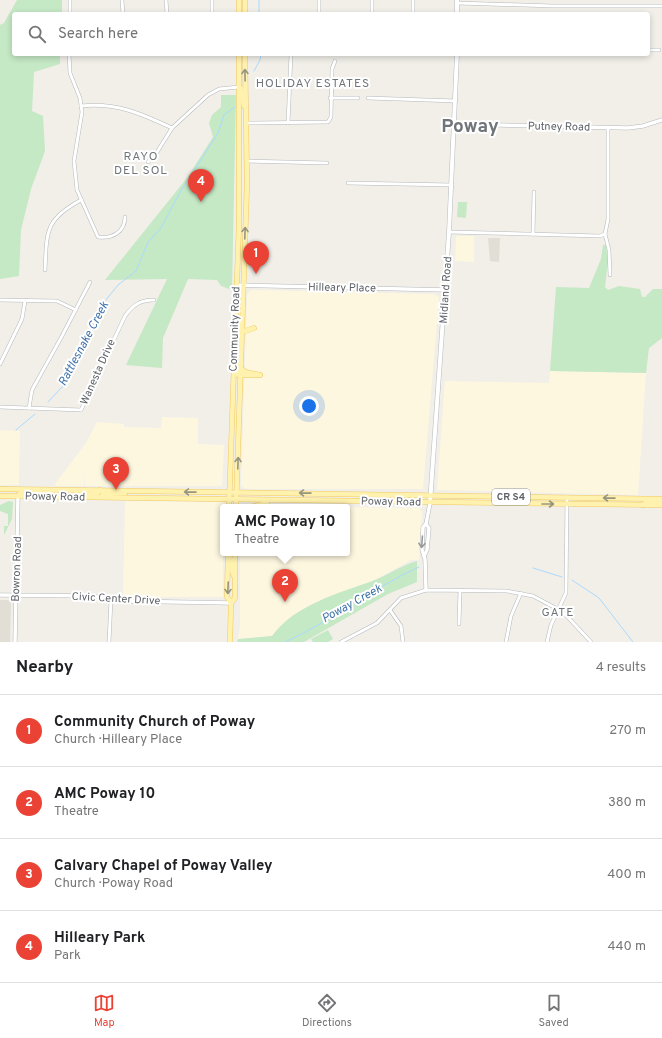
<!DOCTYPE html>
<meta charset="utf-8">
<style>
:root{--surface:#fff;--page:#f2f2f2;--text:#202124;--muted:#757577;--line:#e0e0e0;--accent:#ea4335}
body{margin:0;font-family:Overpass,sans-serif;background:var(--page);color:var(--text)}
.you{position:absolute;left:309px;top:406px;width:14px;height:14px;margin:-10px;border:3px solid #fff;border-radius:50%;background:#1a73e8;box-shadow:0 0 0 6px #1a73e833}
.badge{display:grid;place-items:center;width:26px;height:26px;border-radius:50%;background:var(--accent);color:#fff;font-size:13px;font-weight:700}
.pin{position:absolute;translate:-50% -33px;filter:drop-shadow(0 1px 2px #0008)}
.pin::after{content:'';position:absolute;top:21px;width:14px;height:12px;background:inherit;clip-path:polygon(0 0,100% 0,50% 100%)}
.popup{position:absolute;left:220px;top:504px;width:130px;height:52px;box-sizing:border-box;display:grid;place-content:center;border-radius:4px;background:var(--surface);filter:drop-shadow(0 1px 3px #0005);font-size:13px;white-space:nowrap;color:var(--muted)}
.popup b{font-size:15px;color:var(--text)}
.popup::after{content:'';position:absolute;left:50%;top:100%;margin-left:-8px;border:8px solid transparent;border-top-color:var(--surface)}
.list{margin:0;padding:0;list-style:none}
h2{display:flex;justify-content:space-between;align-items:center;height:52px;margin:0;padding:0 16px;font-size:17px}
h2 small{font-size:13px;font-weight:400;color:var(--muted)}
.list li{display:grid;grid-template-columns:26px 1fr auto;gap:12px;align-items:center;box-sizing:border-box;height:72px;padding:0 16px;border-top:1px solid var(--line)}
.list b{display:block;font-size:15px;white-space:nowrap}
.list p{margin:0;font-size:13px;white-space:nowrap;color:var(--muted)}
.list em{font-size:13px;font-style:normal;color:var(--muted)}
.icon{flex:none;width:22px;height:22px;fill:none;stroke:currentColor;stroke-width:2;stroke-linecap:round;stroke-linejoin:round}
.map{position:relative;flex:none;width:662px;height:642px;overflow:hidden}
.search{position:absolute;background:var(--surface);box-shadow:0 2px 6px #0003;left:12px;right:12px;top:12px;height:44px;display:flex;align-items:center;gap:10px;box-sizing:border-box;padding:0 14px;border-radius:4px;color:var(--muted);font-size:15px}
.sheet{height:340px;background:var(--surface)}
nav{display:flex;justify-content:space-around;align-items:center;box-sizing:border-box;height:56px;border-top:1px solid var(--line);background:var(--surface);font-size:11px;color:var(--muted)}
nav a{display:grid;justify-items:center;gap:2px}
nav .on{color:var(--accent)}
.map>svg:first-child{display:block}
</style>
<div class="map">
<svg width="662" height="642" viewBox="0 0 662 642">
<rect width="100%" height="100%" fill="#f1efe8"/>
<g fill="#fef7e0">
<path d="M456,236h18v26l-19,-1z"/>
<path d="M251,290l183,4 5,3 -16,192h-173l-6,-1 -3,-3 6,-190z"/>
<path d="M550,371l96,2 -8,122 -201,-5 8,-109 104,2z"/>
<path d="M162,417l36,1v26l26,1 -2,41h-137l-1,-16v16h-28l-1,-2 31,-41 11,-21 27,2v3l37,1z"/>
<path d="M0,430l20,1 -1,54h-19z"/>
<path d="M125,501l101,1 -1,5h-2v90h-100z"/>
<path d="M264,506l76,1 79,1 3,4 -3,48h-8l-139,76 -34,3 2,-12v-74h107v-46h-89z"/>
</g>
<g fill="#e1ded6">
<path d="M488,238h12l-1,24 -9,-1z"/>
<path d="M0,600h11l-1,42h-10z"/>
</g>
<g fill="#c5e8c5">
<path d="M17,0h45v14h-48v40h46v10l-26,8 -2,39 11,5 2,35 -14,38 -10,41 -2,46 -19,3v-254l4,-2z"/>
<path d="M221,95h15l-4,195 -11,-4 -4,-6 -29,-1 -25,59 -1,30 -36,-3 41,-86 -62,1 82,-102 26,-41 -4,-14 3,-8 9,-8z"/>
<path d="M458,202h9l-1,16 -9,-1z"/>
<path d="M603,245h3l2,16 -3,26 3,3 11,-4 21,3 2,8h3l8,-8h9v49l-13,10 -3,25 -96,-2 6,-84 33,1 12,-29z"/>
<path d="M9,501l4,1 -1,17 -8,16v-9h4v-12l-8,-3v-6z"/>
<path d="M417,561v21l-29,12 -84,48h-67l1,-3 34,-3c23,-32 68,-43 103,-56 15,-6 27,-15 42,-19z"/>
<path d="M328,630l5,9 -5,3h-15l-2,-3z"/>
</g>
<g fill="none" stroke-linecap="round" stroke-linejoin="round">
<g stroke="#aadaff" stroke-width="1">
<path d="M259,0v14"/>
<path d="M254,71l6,-11 1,-6"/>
<path d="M48,402l15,-16 42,-85 13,-16 18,-14 12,-29 13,-14 18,-34 39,-61 6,-18 11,-8"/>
<path d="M16,430l19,-16"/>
<path d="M533,568l29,9"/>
<path d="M572,580l27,18 34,44"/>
<path d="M285,642c47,-21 87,-54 134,-75"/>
</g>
<g stroke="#b5b8bc" stroke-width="4">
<g id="minor">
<path d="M122,0l1,14"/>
<path d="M166,0l1,14"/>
<path d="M212,0v14"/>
<path d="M319,0v14"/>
<path d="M413,0v14"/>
<path d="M457,3l96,3h109"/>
<path d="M70,14v-14"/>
<path d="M372,14v-14"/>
<path d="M648,50h11"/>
<path d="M69,54l1,19 10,25 2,14 -8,49 3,29 21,47c14,2 27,-5 27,-20"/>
<path d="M330,98h28"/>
<path d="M368,98l88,3"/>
<path d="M81,106c35,-4 61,8 91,22"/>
<path d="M246,123l82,-1 3,-5 1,-48 3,-8"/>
<path d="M288,123l3,-69"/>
<path d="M608,128v91l-3,15 4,16 1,25"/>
<path d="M247,161l80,2"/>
<path d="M148,162l6,-5 18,-29 36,-33 11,-6 20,-2"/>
<path d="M348,183l104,2"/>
<path d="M449,232l151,4 5,-2"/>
<path d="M533,234l1,-42"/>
<path d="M45,270c2,-38 -1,-50 36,-70"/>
<path d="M0,300l57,1 19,9"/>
<path d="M0,364l22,-45 3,-18"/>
<path d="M0,407l81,3 44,-94c8,-11 15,-16 29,-16"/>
<path d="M29,408l3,-18 30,-54 28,-54"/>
<path d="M390,610l11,16 2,16"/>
<path d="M459,624l1,-34"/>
<path d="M109,642l2,-42"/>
<path d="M341,642l36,-19 24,-25 25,-8 81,1 26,5 30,16 28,30"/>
<path d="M506,642l5,-26 10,-23"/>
<path d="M547,642l4,-17 15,-32 1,-96"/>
</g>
</g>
<g stroke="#b5b8bc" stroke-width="4.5">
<g id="tertiary">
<path d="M455,124l173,4 15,-2 19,-6"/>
<path d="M237,285l209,5"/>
<path d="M424,556l3,-6 2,-22 -3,-4"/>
<path d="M426,590l-1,-31 -3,-9 1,-23 3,-3 4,-21"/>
<path d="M0,595l93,1 28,5 110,2"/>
<path d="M15,642l3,-146"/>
</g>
</g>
<g stroke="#b6babf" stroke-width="5">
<g id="secondary">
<path d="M457,14v-14"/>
<path d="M430,503l19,-271 8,-178"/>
</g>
</g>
<g stroke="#f2c960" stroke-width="5.5">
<g id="primary">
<path d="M239,0v14"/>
<path d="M245,0v14"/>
<path d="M241,88l3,18"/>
<path d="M242,332l12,-4"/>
<path d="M237,365l1,10h22"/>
<path d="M241,368l4,4 15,3"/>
<path d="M0,489l662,10"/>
<path d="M37,495l14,-2 1,-3"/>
<path d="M71,495l26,-1 3,-4"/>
<path d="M0,496l662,9"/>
<path d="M18,496l3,-4 19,-1"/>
<path d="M101,497l2,-3 22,-1"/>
<path d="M643,505l3,-3h16"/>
<path d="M229,507l10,-283v-170"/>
<path d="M236,507l11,-324 -2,-129"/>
<path d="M251,507l16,-4"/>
<path d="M228,553l-1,44 4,6"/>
<path d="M228,556l4,4v11l2,5"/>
<path d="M230,642l1,-39 4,-5v-45"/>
</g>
</g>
<use href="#minor" stroke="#fff" stroke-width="3"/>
<use href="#tertiary" stroke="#fff" stroke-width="3.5"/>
<use href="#secondary" stroke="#fff" stroke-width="4"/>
<use href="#primary" stroke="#fff2af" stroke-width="4.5"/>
</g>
<defs><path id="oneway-shaft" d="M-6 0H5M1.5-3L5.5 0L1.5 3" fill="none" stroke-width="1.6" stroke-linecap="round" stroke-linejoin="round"/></defs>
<g stroke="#979581">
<use href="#oneway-shaft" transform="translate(245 75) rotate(-91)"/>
<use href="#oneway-shaft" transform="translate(245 233) rotate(-88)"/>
<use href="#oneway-shaft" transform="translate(238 463) rotate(-88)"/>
<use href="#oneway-shaft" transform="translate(190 492) rotate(-179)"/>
<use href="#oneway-shaft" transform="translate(305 493) rotate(-179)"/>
<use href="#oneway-shaft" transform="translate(609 498) rotate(-179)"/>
<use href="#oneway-shaft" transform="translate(548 504)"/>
<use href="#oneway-shaft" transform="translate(228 588) rotate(92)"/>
</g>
<use stroke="#979a9d" href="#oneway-shaft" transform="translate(422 542) rotate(94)"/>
<g text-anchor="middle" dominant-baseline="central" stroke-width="4" stroke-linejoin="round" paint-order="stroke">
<rect fill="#fff" stroke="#8f9295" stroke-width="1" x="492" y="489" width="38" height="16" rx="3"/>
<g font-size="10" font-weight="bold" fill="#5f6368">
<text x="511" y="497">CR S4</text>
</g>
<g font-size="11" fill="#5f6368" stroke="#fff">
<text transform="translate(559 127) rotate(1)">Putney Road</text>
<text transform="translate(342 288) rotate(1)">Hilleary Place</text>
<text transform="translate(446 290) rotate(-86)">Midland Road</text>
<text transform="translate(235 329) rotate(-88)">Community Road</text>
<text transform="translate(98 372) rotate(-66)">Wanesta Drive</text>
<text transform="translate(55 497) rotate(1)">Poway Road</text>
<text transform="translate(391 502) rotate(1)">Poway Road</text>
<text transform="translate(17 569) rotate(-88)">Bowron Road</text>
<text transform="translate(116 599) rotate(3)">Civic Center Drive</text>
</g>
<g font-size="12" letter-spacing="1" fill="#70757a" stroke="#fff">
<text x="313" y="84">HOLIDAY ESTATES</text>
<text x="141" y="157">RAYO<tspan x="141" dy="14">DEL SOL</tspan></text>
<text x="558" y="613">GATE</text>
</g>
<g font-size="12" font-style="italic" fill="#4174aa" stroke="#fff">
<text transform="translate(84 344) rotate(-62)">Rattlesnake Creek</text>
<text transform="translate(352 604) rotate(-29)">Poway Creek</text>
</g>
<g font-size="19" font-weight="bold" fill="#70757a" stroke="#fff">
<text x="470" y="127">Poway</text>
</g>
</g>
</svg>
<div class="you"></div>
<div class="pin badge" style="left:256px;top:274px">1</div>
<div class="pin badge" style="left:285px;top:602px">2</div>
<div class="popup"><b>AMC Poway 10</b>Theatre</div>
<div class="pin badge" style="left:116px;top:490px">3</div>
<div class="pin badge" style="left:201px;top:202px">4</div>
<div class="search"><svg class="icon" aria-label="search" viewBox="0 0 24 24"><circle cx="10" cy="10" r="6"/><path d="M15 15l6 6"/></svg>Search here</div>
</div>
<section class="sheet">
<h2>Nearby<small>4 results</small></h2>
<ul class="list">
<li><span class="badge">1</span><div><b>Community Church of Poway</b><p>Church · Hilleary Place</p></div><em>270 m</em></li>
<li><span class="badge">2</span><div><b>AMC Poway 10</b><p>Theatre</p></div><em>380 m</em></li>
<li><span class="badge">3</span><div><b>Calvary Chapel of Poway Valley</b><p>Church · Poway Road</p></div><em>400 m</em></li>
<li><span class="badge">4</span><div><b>Hilleary Park</b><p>Park</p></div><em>440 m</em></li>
</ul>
</section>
<nav>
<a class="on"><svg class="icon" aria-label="map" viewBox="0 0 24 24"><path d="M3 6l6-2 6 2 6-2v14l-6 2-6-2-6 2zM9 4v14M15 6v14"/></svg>Map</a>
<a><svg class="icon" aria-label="directions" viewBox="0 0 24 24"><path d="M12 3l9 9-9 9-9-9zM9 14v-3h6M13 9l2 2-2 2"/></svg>Directions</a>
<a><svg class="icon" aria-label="saved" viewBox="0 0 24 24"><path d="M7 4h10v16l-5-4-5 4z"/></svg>Saved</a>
</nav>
